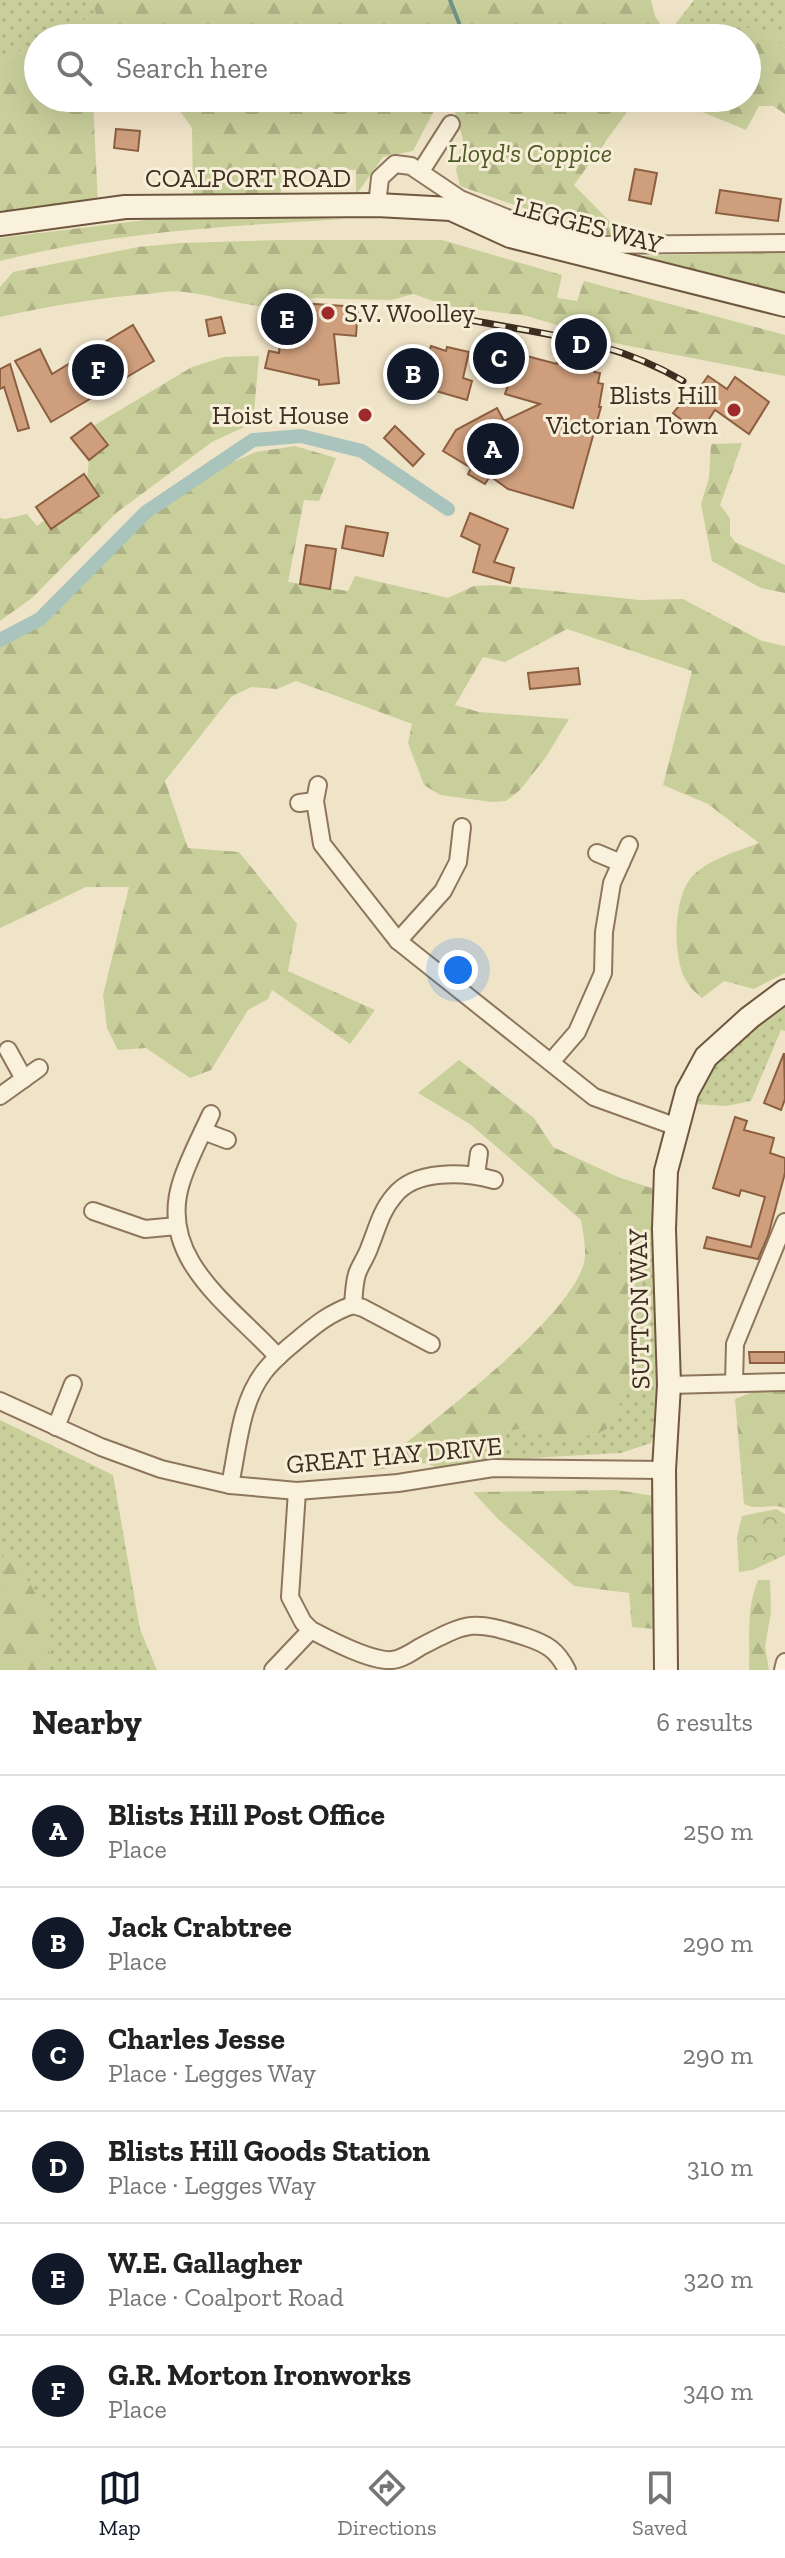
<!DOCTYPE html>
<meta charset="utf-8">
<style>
:root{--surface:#fff;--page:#f2f2f2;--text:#222;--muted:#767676;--line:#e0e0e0;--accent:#111827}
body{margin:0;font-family:"Zilla Slab",serif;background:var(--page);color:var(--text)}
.you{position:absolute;left:458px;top:970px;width:28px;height:28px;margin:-20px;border:6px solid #fff;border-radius:50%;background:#1a73e8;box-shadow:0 0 0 12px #1a73e833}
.badge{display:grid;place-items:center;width:52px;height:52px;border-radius:50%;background:var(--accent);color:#fff;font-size:26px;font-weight:700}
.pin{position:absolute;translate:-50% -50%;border:4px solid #fff;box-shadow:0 2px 8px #0006}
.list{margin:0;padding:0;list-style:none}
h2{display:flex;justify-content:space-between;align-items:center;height:104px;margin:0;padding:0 32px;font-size:34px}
h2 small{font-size:26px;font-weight:400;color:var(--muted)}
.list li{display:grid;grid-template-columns:52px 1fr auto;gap:24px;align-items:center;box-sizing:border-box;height:112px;padding:0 32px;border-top:2px solid var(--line)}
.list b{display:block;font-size:30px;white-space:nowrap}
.list p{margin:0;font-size:26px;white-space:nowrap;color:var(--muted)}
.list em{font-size:26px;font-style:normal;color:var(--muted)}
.icon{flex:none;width:44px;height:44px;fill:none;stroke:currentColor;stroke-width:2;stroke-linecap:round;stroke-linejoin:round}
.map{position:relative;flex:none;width:785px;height:1670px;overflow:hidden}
.search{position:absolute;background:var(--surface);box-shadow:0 8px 32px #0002;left:24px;right:24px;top:24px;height:88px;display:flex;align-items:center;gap:20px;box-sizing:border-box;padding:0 28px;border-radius:44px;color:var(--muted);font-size:30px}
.sheet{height:776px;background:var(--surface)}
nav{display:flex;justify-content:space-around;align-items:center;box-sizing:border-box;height:112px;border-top:2px solid var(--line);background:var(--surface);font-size:22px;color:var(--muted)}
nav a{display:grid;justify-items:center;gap:4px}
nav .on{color:var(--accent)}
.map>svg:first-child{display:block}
</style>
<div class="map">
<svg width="785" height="1670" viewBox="0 0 785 1670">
<defs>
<pattern id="grass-dots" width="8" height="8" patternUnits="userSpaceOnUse" patternTransform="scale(2)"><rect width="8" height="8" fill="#c9cf9b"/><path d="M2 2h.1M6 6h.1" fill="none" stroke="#aeb285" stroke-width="1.8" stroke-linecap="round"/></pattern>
<pattern id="forest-firs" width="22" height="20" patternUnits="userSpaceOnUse" patternTransform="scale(2)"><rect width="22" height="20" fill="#c9cf9b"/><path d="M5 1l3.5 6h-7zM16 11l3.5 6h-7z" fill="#aeb285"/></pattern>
<pattern id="park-crowns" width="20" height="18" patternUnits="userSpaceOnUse" patternTransform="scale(2)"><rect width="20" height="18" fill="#c9cf9b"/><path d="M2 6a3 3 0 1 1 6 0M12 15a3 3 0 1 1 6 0" fill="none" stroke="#aeb285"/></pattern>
</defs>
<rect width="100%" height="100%" fill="#f0e4c8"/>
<g fill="url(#grass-dots)">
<path d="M0,0h91l6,12 -40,24 -19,2v4l-38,20z"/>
<path d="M694,0h91v48l-14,-15 -36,-6 -68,8z"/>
<path d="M785,1002v29l-4,-1 -30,71 -25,5 -30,-2 18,-42 42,-39z"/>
<path d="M654,1189l6,210 -3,29 -6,15 -30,10 -129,7 -55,8 -10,-5 44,-22 55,-14c17,12 63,13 81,2l30,-60v-36l7,-74h-23l1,-27c32,-7 29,-12 32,-43z"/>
<path d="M0,1420l113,55 27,154 17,41h-157z"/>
</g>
<g fill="url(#forest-firs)">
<path d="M91,0h560l4,16 12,19c25,-2 85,-15 105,-1 4,3 9,10 13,14v66l-12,-8h-14l-13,24 -51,-21 6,-11h46v-60h-695l44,-25z"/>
<path d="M38,42v56h599l-63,87 52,53 -29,-4 -137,-48 -4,-16 7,-31 -8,-27 -17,-9 -25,48 -30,6 -27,38v-25l-74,-2 -1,25 -88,6 -1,-71 -18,-25 -81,-2 5,103 -98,11v-153z"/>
<path d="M186,215l159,4c-116,7 -232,13 -345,42v-23z"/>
<path d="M281,240h161l120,35 -5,23 20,3 7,-20 201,54v41l-166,-32 -92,-28 -79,-10 -35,-12 -21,6 -88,-2c-35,21 -83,-3 -120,-6 -12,-2 -26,1 -37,2 -50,4 -98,12 -147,23v-30l13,-15 125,-25 42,-4z"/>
<path d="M785,252v41l-152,-37z"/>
<path d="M259,356l-6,67 -41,19 -96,71 -84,85 -32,23v-103l5,1 22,-5 10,12 8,-6 6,8 48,-32 -12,-18 2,-18 19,-15 -15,-19 99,-59 32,-10z"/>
<path d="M742,443l-22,62 10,13v17l5,7 50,23v28l-24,-5 -49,-27 -11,-57 8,-26 2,-34z"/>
<path d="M295,446l41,12 -17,43 -15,-1 -16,82 60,9 7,-15 93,22 26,-12 22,-1 144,15 43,-1 79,42 23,5v327l-31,16 -30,-8 -22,17c-4,-4 -10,-8 -13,-13 -17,-21 -16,-81 -1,-103 15,-22 48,-30 71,-39l-51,-39 -45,-19 29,-114 -125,-42 -62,33 -22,-5 -28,48 24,7 90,7 -23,38 -26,33 -14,11 -14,1 -52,-7 -16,-10 -16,-42 4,-19 -116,-43 -19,8 -26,-2 -20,10 -66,84 23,67 51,4 58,72 -9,47 87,39 -25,34 -78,-54 -4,9 -20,11 -37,60 -21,8 -44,-30 -28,2 -11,-22 -4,-33 26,-108h-43l-86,41v-282l54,-34 37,-48 59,-52 64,-42 42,-18z"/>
<path d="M459,1060l75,58 19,29 65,30 36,12 -3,28 -8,10 -21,6 -1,26 23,-1 -7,75v37l-30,59 -8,4 -39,8 -25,-8 -9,-6 -55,14 -44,22 -55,7c51,-42 196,-148 212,-207 3,-12 -1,-31 -3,-43l-111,-96 -52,-31z"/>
<path d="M785,1390v118c-14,-5 -27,3 -41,-4l-9,-105 20,-8z"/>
<path d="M616,1490l39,6v133l-23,-2 -3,-34 -55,-7 -76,-67 -25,-27z"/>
<path d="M4,1541l43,71 3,58h-50z"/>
<path d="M758,1580h12l1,32 -6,35 4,23h-20c1,-31 -3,-61 9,-90z"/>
</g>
<path fill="url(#park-crowns)" d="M776,1509l9,5v41l-32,15 -14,2 -2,-35 5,-21z"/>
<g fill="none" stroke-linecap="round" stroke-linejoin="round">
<g stroke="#6f938a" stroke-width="4">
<path d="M450,0l9,23 2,15"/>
<path d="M458,106l2,-8"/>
</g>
<path stroke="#a9c4bc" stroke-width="14" d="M0,640l40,-21 106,-107 107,-72 48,-4 61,15 86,58"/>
</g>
<g fill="#cf9f7d" stroke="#8d5f41" stroke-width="2">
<path d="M116,129l24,2 -2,20 -24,-3z"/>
<path d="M635,169l22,4 -6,31 -22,-4z"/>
<path d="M720,190l61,9 -3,22 -62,-8z"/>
<path d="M300,303l58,4 -2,29 -22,-2 5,49 -20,2v-5l-54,-12 4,-17 10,2 4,-42 16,1z"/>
<path d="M221,317l4,16 -16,3 -3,-16z"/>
<path d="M133,325l21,36 -103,61 -36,-61 25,-12 12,25z"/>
<path d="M573,332l28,5 -7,35 6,1 -2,10 5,1 -4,23h2l-28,101 -65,-19 -18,-13 -5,8 -17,-10 3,-6 -28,-17 13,-21 41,-22 7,13 36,-17 -35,-10 4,-12 -19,-4 6,-30 61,16 5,-26 9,2z"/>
<path d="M431,346l15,5 1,-4 22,5 -6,26 9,3 -5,19 -45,-13 -3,10 -12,-3 3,-10 -19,-5 6,-20 27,8z"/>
<path d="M10,364l19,64 -11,3 -14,-44 -4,2v-20z"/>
<path d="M708,376l19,13 8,-12 34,25 -20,32 -34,-24 -16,24 -26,-21 17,-20 4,3z"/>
<path d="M91,423l17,22 -19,15 -18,-22z"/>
<path d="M395,426l29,28 -11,12 -29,-28z"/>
<path d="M84,474l15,22 -48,33 -15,-22z"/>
<path d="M470,513l38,16 -14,33 20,6 -4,15 -37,-11 7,-27 -19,-9z"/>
<path d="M346,526l42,7 -5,23 -41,-8z"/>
<path d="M306,545l30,4 -6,40 -30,-5z"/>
<path d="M578,668l2,16 -50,5 -2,-16z"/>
<path d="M784,1053l1,46 -4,11 -17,-7z"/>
<path d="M735,1117l12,4 -3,9 30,8 -4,15 15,5v15l-17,63 -10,23 -54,-11 3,-11 44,10 14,-50 -24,-7 -2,6 -26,-8z"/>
<path d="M749,1352h36v11h-35z"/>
</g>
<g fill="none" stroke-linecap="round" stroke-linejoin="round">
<g stroke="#8d765c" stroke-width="20">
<g id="street">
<path d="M421,171l30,-47"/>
<path d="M377,205l3,-27 15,-14 16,2 49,33 57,23 79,23 189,-2"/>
<path d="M318,785l-3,16 7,43 76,97 196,156 83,30"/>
<path d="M299,803l16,-2"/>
<path d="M597,853l24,10"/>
<path d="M398,941l45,-50 15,-29 4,-35"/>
<path d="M8,1050l16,29"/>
<path d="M551,1062l26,-30 26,-59 1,-41 8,-49 17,-38"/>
<path d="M0,1096l39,-28"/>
<path d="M211,1114c-10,22 -23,46 -30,69 -24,77 52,124 97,174"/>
<path d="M203,1131l24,9"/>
<path d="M476,1175l3,-22"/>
<path d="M93,1211l52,18 32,-3"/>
<path d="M353,1305c1,-10 1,-21 4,-31 3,-9 10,-18 13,-28 7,-17 11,-35 24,-50 21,-27 70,-24 100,-16"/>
<path d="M353,1305l10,3 68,36"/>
<path d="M734,1382l1,-38 50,-122"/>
<path d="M669,1385l116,-3"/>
<path d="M0,1401l101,46 60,22 69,16 67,6 101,-8 95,-15 171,2"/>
<path d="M56,1427l17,-43"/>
<path d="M230,1485c8,-37 10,-82 34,-113 9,-12 20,-21 31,-30 19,-16 34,-29 58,-37"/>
<path d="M297,1491l-7,106 13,25 8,8c19,10 60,32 81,30 10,-1 20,-8 28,-13 50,-26 52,-27 106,-10 21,7 31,13 41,33"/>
<path d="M273,1670l38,-40"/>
<path d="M783,1670l2,-8"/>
</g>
</g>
<g stroke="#6f573f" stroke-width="26">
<g id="secondary">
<path d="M0,224l125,-17 252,-2 74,4 59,27 275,69"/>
<path d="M666,1670l-2,-200 5,-85 -5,-156 2,-58 21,-79 19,-35 43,-39 36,-27"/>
</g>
</g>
<use href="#street" stroke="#faf1dc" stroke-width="16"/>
<use href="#secondary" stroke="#faf1dc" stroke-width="22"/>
<g stroke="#3d2e20" stroke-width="7">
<path id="rail" d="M470,320c77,15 144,20 213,61"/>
</g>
<use href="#rail" stroke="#f7eed8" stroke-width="4" stroke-dasharray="12" stroke-linecap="butt"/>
</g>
<g fill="#9e2a2b" stroke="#f7eed8" stroke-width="3">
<circle cx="328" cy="313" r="8"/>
<circle cx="734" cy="410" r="8"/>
<circle cx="365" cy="415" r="8"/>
</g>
<g text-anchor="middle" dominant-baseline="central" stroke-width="6" stroke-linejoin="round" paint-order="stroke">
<g font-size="26" font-style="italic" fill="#4d5a26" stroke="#f7eed8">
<text x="530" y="153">Lloyd's Coppice</text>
</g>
<g font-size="26" fill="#3d2e20" stroke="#f7eed8">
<text x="248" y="178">COALPORT ROAD</text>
<text transform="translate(588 225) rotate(15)">LEGGES WAY</text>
<text transform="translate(639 1309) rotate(-91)">SUTTON WAY</text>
<text transform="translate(394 1455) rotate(-5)">GREAT HAY DRIVE</text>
</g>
<g font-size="26" fill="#3d2e20" stroke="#f7eed8" text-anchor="end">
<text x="344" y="313" text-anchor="start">S.V. Woolley</text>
<text x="718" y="395">Blists Hill<tspan x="718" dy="30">Victorian Town</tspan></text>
<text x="349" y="415">Hoist House</text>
</g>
</g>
</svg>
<div class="you"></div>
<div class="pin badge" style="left:493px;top:449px">A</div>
<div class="pin badge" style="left:413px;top:374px">B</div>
<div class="pin badge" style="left:499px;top:358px">C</div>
<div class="pin badge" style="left:581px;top:344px">D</div>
<div class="pin badge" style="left:287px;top:319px">E</div>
<div class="pin badge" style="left:98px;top:370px">F</div>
<div class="search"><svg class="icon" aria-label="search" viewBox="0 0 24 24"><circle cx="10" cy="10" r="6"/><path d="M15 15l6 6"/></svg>Search here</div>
</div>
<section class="sheet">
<h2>Nearby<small>6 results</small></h2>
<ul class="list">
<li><span class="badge">A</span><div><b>Blists Hill Post Office</b><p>Place</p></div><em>250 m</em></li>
<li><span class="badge">B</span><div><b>Jack Crabtree</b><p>Place</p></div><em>290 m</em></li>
<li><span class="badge">C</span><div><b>Charles Jesse</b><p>Place · Legges Way</p></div><em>290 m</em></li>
<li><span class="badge">D</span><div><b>Blists Hill Goods Station</b><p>Place · Legges Way</p></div><em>310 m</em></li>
<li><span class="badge">E</span><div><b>W.E. Gallagher</b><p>Place · Coalport Road</p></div><em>320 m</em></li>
<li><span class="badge">F</span><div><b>G.R. Morton Ironworks</b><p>Place</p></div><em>340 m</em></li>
</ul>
</section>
<nav>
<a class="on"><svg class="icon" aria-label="map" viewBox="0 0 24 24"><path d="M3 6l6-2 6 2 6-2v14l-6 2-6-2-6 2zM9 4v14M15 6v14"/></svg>Map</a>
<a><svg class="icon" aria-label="directions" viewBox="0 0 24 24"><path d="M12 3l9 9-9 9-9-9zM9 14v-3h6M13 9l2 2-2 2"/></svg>Directions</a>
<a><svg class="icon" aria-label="saved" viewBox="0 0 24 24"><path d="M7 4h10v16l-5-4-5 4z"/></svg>Saved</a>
</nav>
